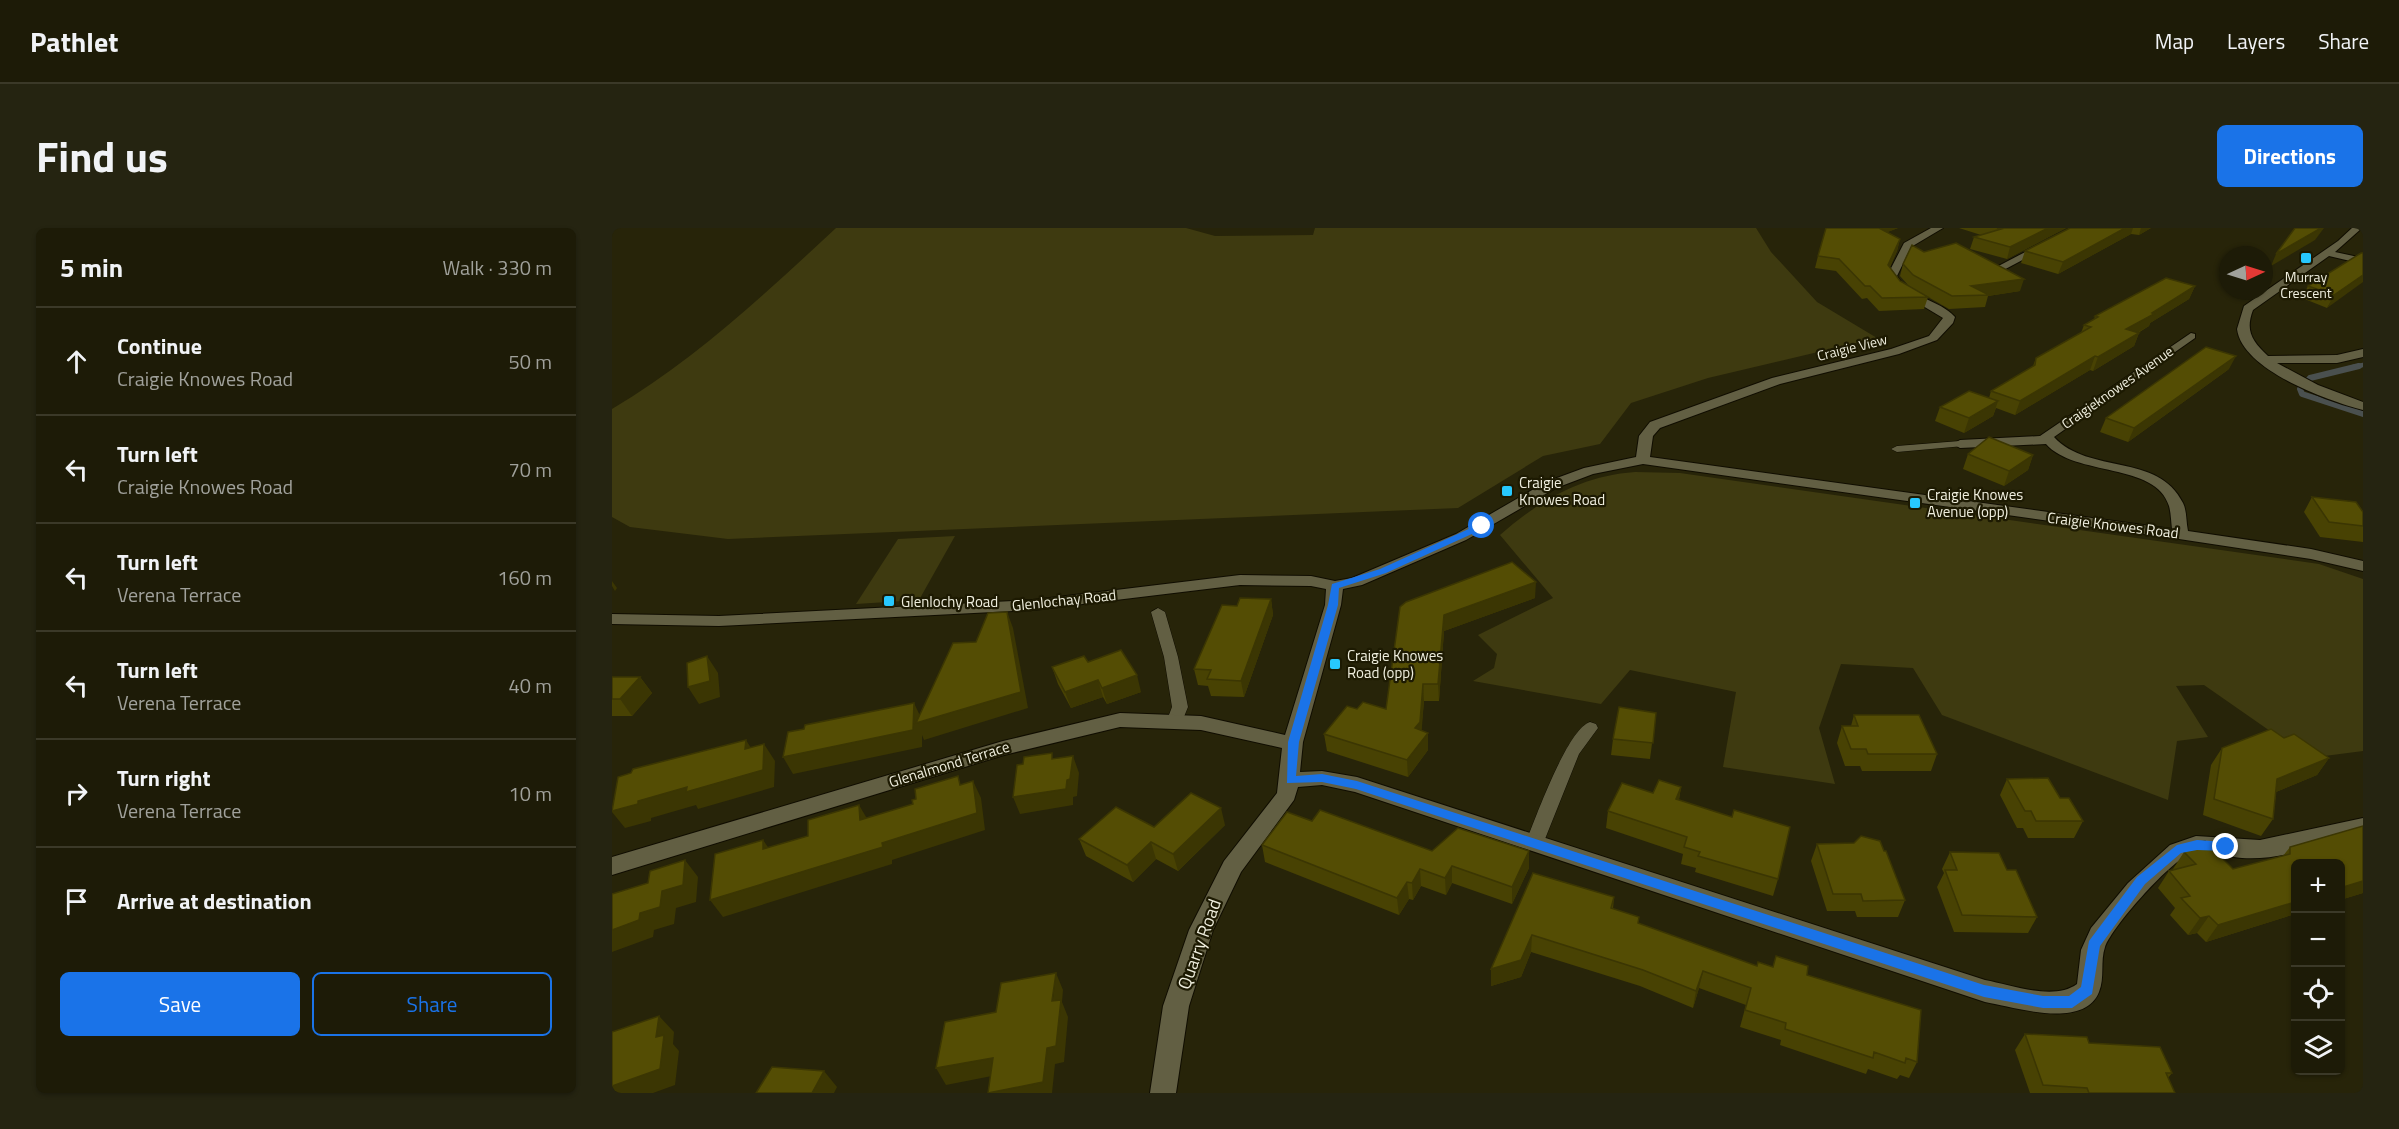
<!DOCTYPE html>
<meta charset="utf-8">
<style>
:root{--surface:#1d1b07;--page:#252411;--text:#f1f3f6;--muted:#a0a19b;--line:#3b3928;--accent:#1a73e8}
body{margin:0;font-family:"Titillium Web",sans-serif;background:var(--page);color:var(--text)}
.controls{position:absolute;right:18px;bottom:18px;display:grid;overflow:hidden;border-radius:9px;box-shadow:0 2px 4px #0004}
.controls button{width:54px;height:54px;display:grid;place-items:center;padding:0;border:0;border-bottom:2px solid var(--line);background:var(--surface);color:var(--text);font:30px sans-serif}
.compass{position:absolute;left:1607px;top:18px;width:54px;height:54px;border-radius:50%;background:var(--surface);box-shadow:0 2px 4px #0004;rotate:86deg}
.stop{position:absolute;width:18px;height:18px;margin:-14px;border:4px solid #1a73e8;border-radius:50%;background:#fff}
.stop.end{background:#1a73e8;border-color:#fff;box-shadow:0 2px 6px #0008}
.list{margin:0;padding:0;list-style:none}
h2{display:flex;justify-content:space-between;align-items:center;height:78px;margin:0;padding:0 24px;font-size:26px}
h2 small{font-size:20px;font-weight:400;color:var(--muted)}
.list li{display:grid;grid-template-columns:39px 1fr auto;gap:18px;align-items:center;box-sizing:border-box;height:108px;padding:0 24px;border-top:2px solid var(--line)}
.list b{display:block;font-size:22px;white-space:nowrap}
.list p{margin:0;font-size:20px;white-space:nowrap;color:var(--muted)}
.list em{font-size:20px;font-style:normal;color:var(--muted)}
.actions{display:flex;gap:12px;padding:18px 24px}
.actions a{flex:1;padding:14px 0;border:2px solid var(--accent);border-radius:9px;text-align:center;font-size:21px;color:var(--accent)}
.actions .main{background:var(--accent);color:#fff}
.icon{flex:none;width:33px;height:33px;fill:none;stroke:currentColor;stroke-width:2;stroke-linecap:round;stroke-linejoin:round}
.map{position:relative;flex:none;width:1751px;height:865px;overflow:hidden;border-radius:9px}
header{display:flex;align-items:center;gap:36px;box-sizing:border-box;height:84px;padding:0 30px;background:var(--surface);border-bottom:2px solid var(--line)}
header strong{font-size:28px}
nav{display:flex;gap:33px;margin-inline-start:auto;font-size:21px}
.intro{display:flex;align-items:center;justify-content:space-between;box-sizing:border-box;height:144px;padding:0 36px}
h1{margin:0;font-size:42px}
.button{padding:15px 27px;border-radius:9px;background:var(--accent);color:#fff;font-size:21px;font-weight:700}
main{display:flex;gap:36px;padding:0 36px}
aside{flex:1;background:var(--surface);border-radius:9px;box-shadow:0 2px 4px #0004}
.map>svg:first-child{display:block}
</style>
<header>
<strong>Pathlet</strong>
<nav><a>Map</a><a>Layers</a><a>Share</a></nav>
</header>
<div class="intro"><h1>Find us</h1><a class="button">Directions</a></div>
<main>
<aside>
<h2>5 min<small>Walk · 330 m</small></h2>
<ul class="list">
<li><svg class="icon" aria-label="ahead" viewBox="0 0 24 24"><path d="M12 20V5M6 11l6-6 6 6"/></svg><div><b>Continue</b><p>Craigie Knowes Road</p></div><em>50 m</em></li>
<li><svg class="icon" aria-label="left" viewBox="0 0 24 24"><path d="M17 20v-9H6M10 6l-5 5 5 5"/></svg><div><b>Turn left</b><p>Craigie Knowes Road</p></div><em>70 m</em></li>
<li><svg class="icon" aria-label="left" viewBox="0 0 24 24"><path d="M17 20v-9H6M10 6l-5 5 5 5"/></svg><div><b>Turn left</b><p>Verena Terrace</p></div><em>160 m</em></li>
<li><svg class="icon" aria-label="left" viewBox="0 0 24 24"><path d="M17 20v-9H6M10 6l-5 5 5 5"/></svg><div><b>Turn left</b><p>Verena Terrace</p></div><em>40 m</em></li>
<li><svg class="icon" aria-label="right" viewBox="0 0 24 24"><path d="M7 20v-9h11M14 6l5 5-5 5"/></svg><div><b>Turn right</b><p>Verena Terrace</p></div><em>10 m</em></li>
<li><svg class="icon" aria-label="arrive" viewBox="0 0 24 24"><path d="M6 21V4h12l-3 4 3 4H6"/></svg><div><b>Arrive at destination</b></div></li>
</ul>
<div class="actions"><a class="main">Save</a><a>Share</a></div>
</aside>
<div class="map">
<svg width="1751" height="865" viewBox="0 0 1751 865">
<rect width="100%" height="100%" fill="#272409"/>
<g fill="#3e3a10">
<path d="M224,0h350l29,8 98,-1 2,-7h441l15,24 46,50 60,36 -169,40 -77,25 -31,41 -57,12 -85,52 -730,31 -98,-12 -18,-10v-108c83,-49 154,-116 224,-181z"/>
<path d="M1023,244l45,1 639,91 44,15v172l-54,7 -105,-73 -28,1 32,51 -31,4 -9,59 -226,-85 -29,-47 -72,-4 -22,64 16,56 -112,-17 13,-75 -106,-22 -29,34 -128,-23 21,-13 3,-14 -19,-19 75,-37 -53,-63c40,-35 81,-59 135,-63z"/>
<path d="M343,308l-36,64 -63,4 42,-65z"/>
</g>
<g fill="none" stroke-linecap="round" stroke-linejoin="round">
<path stroke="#4a504f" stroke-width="4.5" d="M1741,139l10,-2"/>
<path stroke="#4a504f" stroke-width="6" d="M1747,138l-49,12 -10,11 2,5 61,20"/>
<g stroke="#100d00" stroke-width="1">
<g id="lane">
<path d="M1348,213l4,1v4l-67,6 -6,-3 6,-3z"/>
<path d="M546,380l7,4 13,45 10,50 -7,17h-12l-2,-4 5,-13 -8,-50 -13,-45z"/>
<path d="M978,494l6,2 2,4 -19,26 -36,90 -3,5 -6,2 -6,-2 -3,-5c10,-24 42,-115 65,-122z"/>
</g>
</g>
<g stroke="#100d00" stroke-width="2">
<g id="street">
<path d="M1319,0h12l-32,19 -14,29c11,22 42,23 58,41l-2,6 -16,17 -38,14 -119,30 -120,44 -7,8 -3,21 522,72c-1,-8 -1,-16 -3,-23 -13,-44 -94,-29 -123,-62l-86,4 -7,-4 7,-4 80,-4 151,-103 4,1v4l-141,99c35,38 104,15 129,66 4,8 3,19 5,28l123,18 52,12v10l-52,-12 -132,-20 -536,-75 -50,10 -37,14 -90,52 -104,45 -19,4 -2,16 -38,137 -3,30 22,-1 35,6 628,203c27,5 69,21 92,4l4,-34 10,-22 37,-45 42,-38 26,-9 64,4 103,-22v16c-38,9 -82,27 -121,24 -16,-1 -39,-10 -54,-3 -21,10 -75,71 -83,92 -5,14 0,31 -6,45 -15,38 -85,15 -114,10l-630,-210 -33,-7 -24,2 -4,13 -53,72 -28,58 -24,76 -13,87h-26l13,-87 26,-76 35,-69 53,-68 5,-45 -81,-18 -81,-3 -116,28 -392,120v-18l391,-116 117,-28 81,3 84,19 40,-130 1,-16 -15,-3 -71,-1 -207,25 -314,16 -107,-2v-10l107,2 314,-16 207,-25 71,1 24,5 17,-3 104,-44 90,-52 38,-14 52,-11 3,-21 11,-14 122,-44 119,-29 38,-13 14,-18 -45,-27 -11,-15 17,-33z"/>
<path d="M1459,0h12l-87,46 -9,-2z"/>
<path d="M1740,0h10l-27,24 28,6v6l-34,-8 -76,54c-8,21 -1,31 15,46l69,-1 26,-6v8l-26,6h-60l41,22 45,17v8c-35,-9 -121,-40 -126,-81l7,-23 94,-65z"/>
</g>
</g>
<use href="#lane" fill="#625f43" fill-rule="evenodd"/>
<use href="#street" fill="#625f43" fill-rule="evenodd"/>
</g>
<g fill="#484203">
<path d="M1214,0h72l-11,4 13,7 -3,12 -7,16 10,14 8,4 -8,-9 3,-12 21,-12 96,39 -32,5 -3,11 -36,2 -21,-12 -4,12 -45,2 -12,-13 -5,1 -26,-28 -21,-3 3,-12z"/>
<path d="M1347,0h107l-59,31 -37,-10 4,-12 7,-2z"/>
<path d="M1458,0h81l-12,7 -8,-1 -73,40 -37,-11 4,-12z"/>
<path d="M1751,25l-36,55 -25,-10 6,-12z"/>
<path d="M1583,58l-6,13 -39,24 -1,3 -11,7h1l-5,13 -41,25 -3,-1 -75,45 -19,-7 -3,8 -29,17 -29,-12 5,-14 49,-9 2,-7 42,-25 3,-8 45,-25 3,-8 10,-5 1,-4z"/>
<path d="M1617,141l-101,73 -28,-10 6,-14z"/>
<path d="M1356,226l65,1 -5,15 -24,16 -41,-17z"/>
<path d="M1700,269l51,15v30l-43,-5 -16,-25z"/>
<path d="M923,370l-91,33 -5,70h-15l-3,30 7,2v17l-20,27 -81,-26 -3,-17 33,-25h29l14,-102z"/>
<path d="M659,371l2,16 -29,82 -33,-1 -3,-10 -10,-1 -4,-16 43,-63z"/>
<path d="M476,434l53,30 -34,12 -4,-7 -32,11 -13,-24 -6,-17z"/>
<path d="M0,449h28l12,16 -20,23h-20z"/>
<path d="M1044,485l-6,46 -39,-4 2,-16z"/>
<path d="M1242,487l83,39 -6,17h-69l-2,-5h-15l-8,-23 5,-17h9z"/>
<path d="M1672,510l45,20 -12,17 -41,17 -3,27 -12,17 -58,-21 8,-50 11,-17z"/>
<path d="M1395,551l53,19 23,23 -9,17h-46l-5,-10h-6l-17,-33z"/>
<path d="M1069,559l-2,13 99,79 -5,17 -78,-24 1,-4 -15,-4 2,-10 -77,-26 2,-17 45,-18z"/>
<path d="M700,593l120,30h97v17l-17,36 -60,-21 -6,12 -25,-9 -8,14 -4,-1 -10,16 -134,-53 -3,-17z"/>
<path d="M613,597l-47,46 -22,-12 -23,23 -47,-26 -7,-17 75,-12z"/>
<path d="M1751,598v67l-23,7 -45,-36v50l-89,28 -9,-9 -9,2 -18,-20 5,-7 -17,-20 11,-17 5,-1 -1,-1 11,-17 49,17 50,-13 7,-9z"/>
<path d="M1205,616l88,56 -7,17h-41l-2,-6h-28l-16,-50z"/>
<path d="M1338,624l57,18 30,47 -9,16 -74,-1 -17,-45 7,-14 -2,-4z"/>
<path d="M921,645l81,24 -1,12 25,14 119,43 16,1 34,8 110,87 -8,16 -9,-3 -3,4 -29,-10 -2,5 -86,-29 1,-5 -41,-13 6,-22 -47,-17 -6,20 -53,-22 -109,-34 -10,25 -30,9v-17z"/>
<path d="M1413,806l64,9 83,30 -4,5 7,15h-145l-15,-43z"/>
</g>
<g fill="#3b3603">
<path d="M1264,0h22l-25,10z"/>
<path d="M1436,0h18l-59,31 3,-12z"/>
<path d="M1513,0h8l-2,6 -73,40 5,-12z"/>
<path d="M1529,0h10l-12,7z"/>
<path d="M1709,0h3l-9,12 -44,26 5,-12z"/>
<path d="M1288,11l-3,12 -12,26 3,-12z"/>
<path d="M1751,47v7l-36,26 7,-13z"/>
<path d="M1412,51l-4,12 -32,5 1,-1 -18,-9z"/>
<path d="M1583,58l-6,13 -39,24 -1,3 -28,16 5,-13z"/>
<path d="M1527,105l-5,13 -41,25 5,-14z"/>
<path d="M1483,128l-5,14 -75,45 5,-14z"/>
<path d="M1624,128l-7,13 -101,73 6,-14z"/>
<path d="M1386,173l-5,15 -29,17 5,-15z"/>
<path d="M1421,227l-5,15 -24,16 5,-15z"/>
<path d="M0,353l5,7 -2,3 -3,-5z"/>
<path d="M924,354l-1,16 -91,33 -5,70 -1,-17 6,-69z"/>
<path d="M659,371l2,16 -29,82 -3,-16z"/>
<path d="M395,384l6,16 15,80 -104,32 -2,-5v12l-129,27 -10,-17 131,-54 8,17z"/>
<path d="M95,428l11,17 2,24 -21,7 -11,-17z"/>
<path d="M525,447l4,17 -34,12 -5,-16z"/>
<path d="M28,449l12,16 -20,23 -12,-17z"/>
<path d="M486,452l5,17 -32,11 -6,-16z"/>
<path d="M811,456l1,17 -3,38 -6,-11z"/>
<path d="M816,505v17l-20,27 -1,-17z"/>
<path d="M134,512l10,16 -11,-7z"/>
<path d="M152,516l11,17 -1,26 -76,22 -2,-4 -45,13v3l-26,7 -13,-16v-1z"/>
<path d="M461,528l6,17 -2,23 -4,1v8l-53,9 -7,-17 54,-17z"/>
<path d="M1717,530l-12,17 -51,21 11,-17z"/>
<path d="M361,553l8,17 4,32 -93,30v4l-169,53 -13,-17 172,-57z"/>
<path d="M1069,559l-3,17 -2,-5z"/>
<path d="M247,577l10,17 -9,-2z"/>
<path d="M609,580l4,17 -47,46 -5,-17z"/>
<path d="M151,612l12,17 -12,-8z"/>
<path d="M539,614l5,17 -23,23 -6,-17z"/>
<path d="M917,623v17l-17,36v-17z"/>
<path d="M73,632l13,17 -2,25 -20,6 -2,16 -20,6 -1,7 -41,15v-22l28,-17 22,-22z"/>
<path d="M840,638v17l-6,12 -1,-17z"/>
<path d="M808,641l1,17 -8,14 -1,-17z"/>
<path d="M1751,653v12l-23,7v-12z"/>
<path d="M795,654l2,17 -10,16 -2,-17z"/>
<path d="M1683,674v12l-89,28 12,-17z"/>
<path d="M1597,688l-12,17 -9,2 12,-17z"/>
<path d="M920,707l-1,17 -10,25 -30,9v-17z"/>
<path d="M1091,743l-4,17 -6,20 3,-17z"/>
<path d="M444,745l7,17 -1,12 6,15 -4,45 -9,2 -3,29h-64l59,-45z"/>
<path d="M47,788l15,16 -1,12 6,7 -4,34 -22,8h-41v-7l44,-49z"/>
<path d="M381,830l9,16 -56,11 -10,-17z"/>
<path d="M212,843l13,16 -3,6h-22z"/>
</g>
<g fill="#544d04" stroke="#3b3603" stroke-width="1.5">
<path d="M1214,0h53l21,11 -12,26 12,16 28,16 -46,1 -12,-12h-5l-26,-27 -21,-3z"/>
<path d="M1385,0h51l-38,19 -36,-10 27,-8z"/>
<path d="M1458,0h55l-62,34 -38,-11z"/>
<path d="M1683,0h26l-45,26z"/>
<path d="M1344,15l68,36 -53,7 18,9 -37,1 -39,-21 -10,-11 9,-19 12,7z"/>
<path d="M1749,25h2v22l-29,20 -26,-9z"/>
<path d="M1554,50l29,8 -43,27 2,1 -28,15 13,4 -41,24 -3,-1 -75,45 -29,-10 44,-26 1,-7 55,-31 -7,-2 14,-8 -3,-1z"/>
<path d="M1594,119l30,9 -102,72 -28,-10z"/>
<path d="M1357,163l29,10 -29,17 -29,-11z"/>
<path d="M1377,209l44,18 -24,16 -41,-17z"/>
<path d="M1700,269l44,5 7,10v14l-34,-4z"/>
<path d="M900,334l24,20 -92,33 -6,69h-15l-3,38 -5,6 13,5 -21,27 -83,-26 23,-28 10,3 6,-7 23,7 14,-102 6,-5z"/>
<path d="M628,370l31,1 -30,82 -34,-2 4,-9 -17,-1 28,-64 15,1z"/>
<path d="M395,384l14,80 -105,31 37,-80 23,-1 12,-29z"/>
<path d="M509,422l16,25 -35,13 -4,-8 -33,12 -13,-25 32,-11 4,6z"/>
<path d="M95,428l3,25 -22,6 -1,-24z"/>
<path d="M0,449h28l-20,22h-8z"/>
<path d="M302,475l-1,27 -130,27 5,-25 16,-3 1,-4z"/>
<path d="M1007,479l37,6 -3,30 -40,-4z"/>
<path d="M1242,487h65l18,39h-69l-2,-5h-15l-9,-23h16z"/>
<path d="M1659,501l13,9 10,-4 35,24 -52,21 -4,40 -59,-20 8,-51z"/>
<path d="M134,512l-1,9 19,-5 -1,26 -77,22 1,-5 -49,14v3l-26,7 6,-34 13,-4 2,-4z"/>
<path d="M440,525v6l21,-3 -3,23 -3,1 -1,9 -53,8 4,-32 6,-1 1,-7z"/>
<path d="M346,548l2,9 13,-4 4,32 -95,30 1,4 -173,53 5,-46 48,-14v9l45,-13v-16l51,-15 1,15 53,-16 -1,-4 4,-1 -1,-10z"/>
<path d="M1436,550l12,20h9l14,23h-47l-5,-10h-6l-18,-32z"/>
<path d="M1047,552l22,7 -5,12 56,18 2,-7 56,17 -12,52 -80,-23 2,-4 -16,-5 3,-10 -79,-26 14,-28 31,10z"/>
<path d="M579,565l30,15 -48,46 -22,-12 -24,23 -48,-26 37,-32 38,20z"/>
<path d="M708,582l112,41 26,-23 71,23 -17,36 -60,-21 -7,12 -25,-9 -8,14 -5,-1 -10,16 -135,-53 25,-33 25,9z"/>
<path d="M1751,598v55l-23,7v-24h-45v38l-77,23 -9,-9 -9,2 -19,-20 9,-2 -21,-25 27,-7 -12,-12 11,-9 10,-2 28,28 57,-15v-7z"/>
<path d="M1249,608l19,5 4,10h2l19,49 -42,1 -2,-7h-28l-16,-50 37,-1z"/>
<path d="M1338,624l49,1 8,17h9l21,47 -75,-2 -17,-45h12z"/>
<path d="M73,632l-2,25 -21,6 -2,16 -20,6 -1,7 -27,10v-36l36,-11 2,-12z"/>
<path d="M921,645l81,24 -3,11 28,9 -1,6 119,43 1,-4 15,5 3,-11 32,10 -1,9 114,35 -4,52 -11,-4 -1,5 -31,-11 -1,6 -88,-29 1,-6 -41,-13 6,-22 -48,-17 -7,20 -53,-21 -111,-35 -11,25 -30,9z"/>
<path d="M444,745l-4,28 9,-1 -5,46 -9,2 -4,34 -55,11 5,-35 -57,10 9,-46 51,-10 5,-29z"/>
<path d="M47,788l-3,21 8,-2 -4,34 -48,17v-54z"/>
<path d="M1413,806l62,3 2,6 71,4 12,26h-6l9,20h-86l-2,-5 -44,-3z"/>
<path d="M160,839l52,4 -12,22h-56z"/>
</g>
<path fill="#1a73e8" d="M870,295l3,5 -99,45 -47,15 -1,17 -39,137 -3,34 26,-2 35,7 627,204 59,11h26l12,-9 8,-46 48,-64 40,-32 20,-5 29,2 6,5 -6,4 -29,-1 -16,3 -36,31 -45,62 -8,48 -20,14h-29l-59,-11 -628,-208 -34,-7 -35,1 1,-41 40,-137 4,-21 48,-15z"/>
<g fill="#27c8fe" stroke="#1d1a02" stroke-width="2">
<rect x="1688" y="24" width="12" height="12" rx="3"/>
<rect x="889" y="257" width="12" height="12" rx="3"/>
<rect x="1297" y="269" width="12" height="12" rx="3"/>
<rect x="271" y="367" width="12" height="12" rx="3"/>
<rect x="717" y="430" width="12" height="12" rx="3"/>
</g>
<g text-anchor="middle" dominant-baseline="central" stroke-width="4.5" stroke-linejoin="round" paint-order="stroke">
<g font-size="14" fill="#efeede" stroke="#1d1a02">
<text x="1694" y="48">Murray<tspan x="1694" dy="16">Crescent</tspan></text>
</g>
<g font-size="14" fill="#efeede" stroke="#1d1a02">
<text transform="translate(1240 119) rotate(-14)">Craigie View</text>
<text transform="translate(1505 159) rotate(-35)">Craigieknowes Avenue</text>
</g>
<g font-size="15" fill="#efeede" stroke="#1d1a02" text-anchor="start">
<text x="907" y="254">Craigie<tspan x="907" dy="17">Knowes Road</tspan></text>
<text x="1315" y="266">Craigie Knowes<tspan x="1315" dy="17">Avenue (opp)</tspan></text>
<text x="289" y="373">Glenlochy Road</text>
<text x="735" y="427">Craigie Knowes<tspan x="735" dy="17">Road (opp)</tspan></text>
</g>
<g font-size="15" fill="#efeede" stroke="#1d1a02">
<text transform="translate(1501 297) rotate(7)">Craigie Knowes Road</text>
<text transform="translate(452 372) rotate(-6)">Glenlochay Road</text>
<text transform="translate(337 536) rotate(-17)">Glenalmond Terrace</text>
</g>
<g font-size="18" fill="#efeede" stroke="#1d1a02">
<text transform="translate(587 716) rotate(-70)">Quarry Road</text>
</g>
</g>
</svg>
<div class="controls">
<button>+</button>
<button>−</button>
<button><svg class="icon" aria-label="locate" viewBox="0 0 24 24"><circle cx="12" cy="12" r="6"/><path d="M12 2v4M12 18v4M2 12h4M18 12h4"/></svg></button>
<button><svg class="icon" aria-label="layers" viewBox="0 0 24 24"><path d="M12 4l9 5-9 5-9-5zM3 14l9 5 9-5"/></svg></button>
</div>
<svg class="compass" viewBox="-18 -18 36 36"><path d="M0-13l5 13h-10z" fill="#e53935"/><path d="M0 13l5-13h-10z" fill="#a0a19b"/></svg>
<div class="stop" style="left:870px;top:298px"></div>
<div class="stop end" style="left:1614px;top:619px"></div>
</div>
</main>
